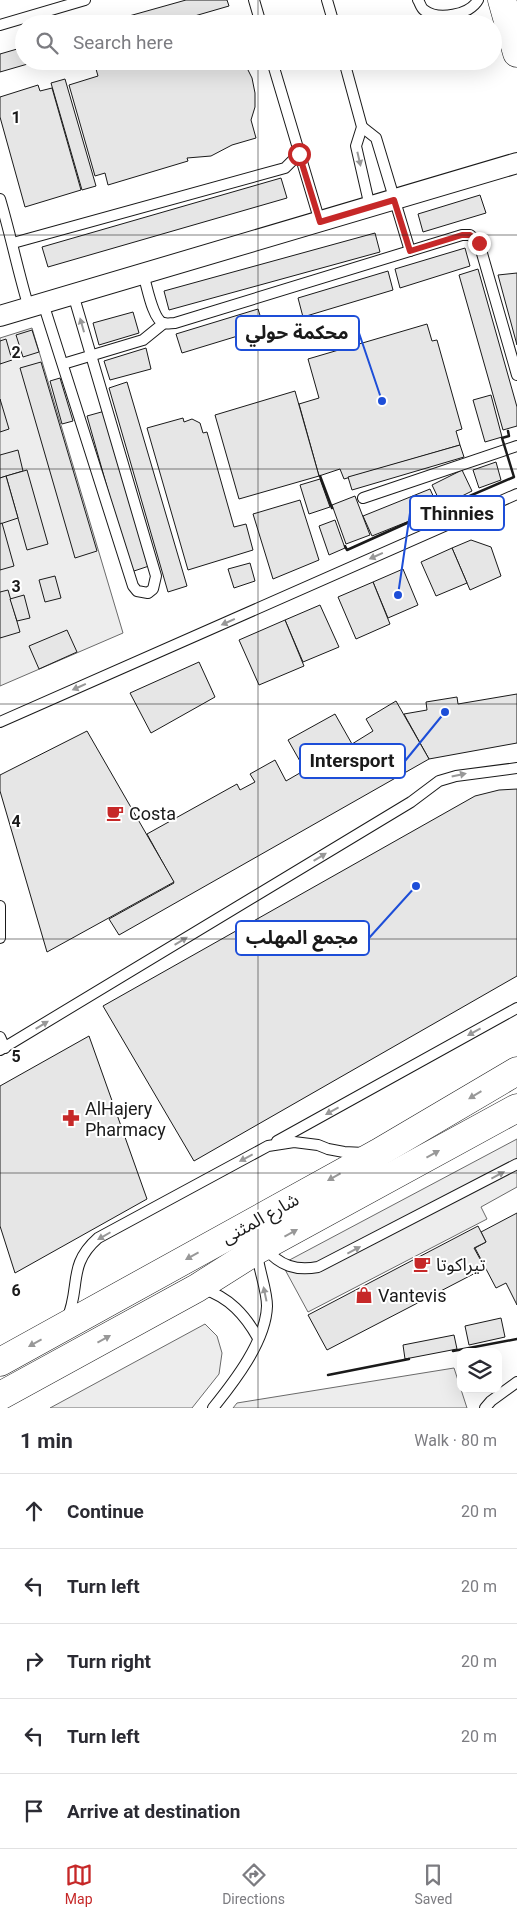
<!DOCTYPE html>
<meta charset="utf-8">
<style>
:root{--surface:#fff;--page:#f2f2f3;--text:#2b2b33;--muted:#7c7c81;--line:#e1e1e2;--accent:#c62828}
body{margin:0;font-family:Roboto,"Noto Sans Arabic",sans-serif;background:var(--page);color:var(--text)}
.controls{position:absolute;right:15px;bottom:15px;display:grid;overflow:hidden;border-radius:10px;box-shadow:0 5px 20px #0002}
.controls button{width:45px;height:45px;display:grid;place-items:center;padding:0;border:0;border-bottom:1px solid var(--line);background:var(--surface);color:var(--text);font:25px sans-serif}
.stop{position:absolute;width:15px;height:15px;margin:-11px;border:4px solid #c62828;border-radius:50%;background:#fff}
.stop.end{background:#c62828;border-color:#fff;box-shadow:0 1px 5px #0008}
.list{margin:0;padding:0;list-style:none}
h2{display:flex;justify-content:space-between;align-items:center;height:65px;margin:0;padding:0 20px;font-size:21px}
h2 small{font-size:16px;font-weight:400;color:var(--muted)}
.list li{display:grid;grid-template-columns:32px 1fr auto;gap:15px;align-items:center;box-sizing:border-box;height:75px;padding:0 20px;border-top:1px solid var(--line)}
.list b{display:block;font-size:19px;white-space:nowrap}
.list em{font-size:16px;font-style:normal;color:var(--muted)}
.icon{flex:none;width:28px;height:28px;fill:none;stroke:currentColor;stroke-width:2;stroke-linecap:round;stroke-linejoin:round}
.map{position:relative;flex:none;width:517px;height:1408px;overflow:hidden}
.search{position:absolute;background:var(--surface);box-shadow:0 5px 20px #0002;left:15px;right:15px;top:15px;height:55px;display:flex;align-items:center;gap:12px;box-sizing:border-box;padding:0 18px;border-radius:28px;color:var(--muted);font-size:19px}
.sheet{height:440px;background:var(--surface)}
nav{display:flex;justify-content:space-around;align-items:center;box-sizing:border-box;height:70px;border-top:1px solid var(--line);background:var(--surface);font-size:14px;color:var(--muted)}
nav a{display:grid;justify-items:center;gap:2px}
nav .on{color:var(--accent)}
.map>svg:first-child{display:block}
</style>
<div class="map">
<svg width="517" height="1408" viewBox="0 0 517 1408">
<rect width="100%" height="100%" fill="#fff"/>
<g fill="#ededed" stroke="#6a6a6a">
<path d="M32,328l91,305 -123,53v-348z"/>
<path d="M517,1139v48l-36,20 6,12 -179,93 -26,-48z"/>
<path d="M205,1324l12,12 5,17 -3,21 -27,34h-142z"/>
<path d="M454,1368l13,40h-234l4,-5z"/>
</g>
<g fill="#e6e6e6" stroke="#1a1a1a">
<path d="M186,0h41l2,6 -62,18h-35l-3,-8z"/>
<path d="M24,47v14h14l-38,11v-18z"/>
<path d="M123,61h3l2,6 20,-6h97l-1,1 8,16 3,15v14l-4,13 5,18 -24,7 -21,11 -24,2 1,3 -80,24 -3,-12 -10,3 -26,-91 29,-9 -2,-7z"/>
<path d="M65,79l31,107 -14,4 -31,-107z"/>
<path d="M38,85l2,6 12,-3 29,102 -56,17 -25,-90v-20z"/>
<path d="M281,178l6,20 -239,69 -6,-20z"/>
<path d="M480,195l6,18 -63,19 -5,-18z"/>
<path d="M375,233l5,19 -211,58 -5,-19z"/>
<path d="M465,248l5,18 -70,22 -5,-19z"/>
<path d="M478,269l39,138v19l-14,4 -44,-155z"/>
<path d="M388,271l5,19 -90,27 -5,-19z"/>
<path d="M517,273v72l-19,-70z"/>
<path d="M258,309l6,19 -82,25 -6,-19z"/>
<path d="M133,312l6,21 -40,12 -6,-22z"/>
<path d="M427,324l5,17 5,-1 25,89 -6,2 4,14 -116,34 -4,-10 -21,7 -20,-72 20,-6 -11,-39z"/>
<path d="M32,330l7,22 -16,5 -7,-22z"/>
<path d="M6,339l6,21 -12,4v-23z"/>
<path d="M146,348l5,21 -41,11 -6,-19z"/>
<path d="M41,362l56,189 -22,7 -55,-190z"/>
<path d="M60,378l13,43 -11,3 -12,-43z"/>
<path d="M127,382l60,204 -19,6 -59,-204z"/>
<path d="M295,391l24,85 -80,23 -24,-84z"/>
<path d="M491,395l11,42 -17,5 -12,-42z"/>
<path d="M0,399l9,30 -9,3z"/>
<path d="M105,411l44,155 -18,6 -44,-156z"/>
<path d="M183,418l1,4 8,-3 8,4 3,10 4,-1 27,95 12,-3 7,26 -65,20 -41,-142z"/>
<path d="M460,445l4,12 -112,33 -4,-13z"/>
<path d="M18,450l5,21 -23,7v-23z"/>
<path d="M496,462l5,18 -22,8 -6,-18z"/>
<path d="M27,470l21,74 -21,6 -21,-74z"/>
<path d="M462,470l10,21 -30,15 -10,-21z"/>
<path d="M6,476l12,42 -18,6v-46z"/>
<path d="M320,479l10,28 -21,7 -9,-29z"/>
<path d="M430,489l9,20 -67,27 -9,-20z"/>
<path d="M355,496l15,39 -24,9 -14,-39z"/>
<path d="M300,500l19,60 -46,19 -20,-65z"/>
<path d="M335,520l10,28 -16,7 -10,-29z"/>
<path d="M2,523l12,43 -14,4v-46z"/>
<path d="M471,540l20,7 10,29 -31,14 -18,-42z"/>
<path d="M452,548l15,35 -31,13 -15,-34z"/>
<path d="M250,563l5,18 -21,7 -6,-19z"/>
<path d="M403,569l15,36 -30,13 -15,-36z"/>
<path d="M55,576l6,22 -16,4 -6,-22z"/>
<path d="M373,582l17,42 -34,15 -18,-42z"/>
<path d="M8,590l12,42 -20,6v-46z"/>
<path d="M24,595l6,23 -13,3 -7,-22z"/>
<path d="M320,605l19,42 -36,15 -18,-42z"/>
<path d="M285,620l19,46 -45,19 -20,-45z"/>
<path d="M67,630l10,22 -38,17 -10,-23z"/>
<path d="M199,662l16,35 -64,36 -21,-40z"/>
<path d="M517,694v49l-88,16 -25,-45 23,-4 -1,-8 31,-5 1,7z"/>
<path d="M396,701l33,58 -310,176 -10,-16 65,-36 -27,-49 90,-50 3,6 15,-8 -5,-8 25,-14 11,21 19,-11 -17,-30 47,-26 17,30 21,-13 -7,-12z"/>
<path d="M87,731l87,151 -127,70 -47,-161v-16z"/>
<path d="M517,789v187l-323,185 -91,-155 372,-210 24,-6z"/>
<path d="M89,1036l58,163 -132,74 -15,-47v-140z"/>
<path d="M517,1213v92l-11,-22 -10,5 -21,-40 11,-6 -5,-10z"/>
<path d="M478,1226l8,16 -12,6 11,20 -158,82 -19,-35z"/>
<path d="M501,1318l4,19 -36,8 -4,-19z"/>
<path d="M454,1335l3,14 -52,10 -2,-14z"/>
</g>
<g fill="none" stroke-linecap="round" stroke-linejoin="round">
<g stroke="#1a1a1a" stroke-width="12">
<g id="lane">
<path d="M254,0l7,24"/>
<path d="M327,0l7,24"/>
<path d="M418,0c2,3 3,8 6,10 14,11 46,5 54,-10"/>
<path d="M0,25l85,-25"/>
<path d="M272,61l48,161"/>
<path d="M344,61l18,66 -6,19 14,61"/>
<path d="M362,127l14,11 34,113"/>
<path d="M0,199c11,37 18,73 29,109"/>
<path d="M13,243l272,-75 14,-14"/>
<path d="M143,274c4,11 9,44 20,49 3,1 8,0 12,0l287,-88h8l9,8 38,132"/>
<path d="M43,303l90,283 4,5 11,2 5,-4 3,-13 -83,-282"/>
<path d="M63,364l80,-24 21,-17"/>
<path d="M363,498l154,-52"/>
<path d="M0,722l517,-228"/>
<path d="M0,906v32"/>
<path d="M0,1037l5,11"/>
<path d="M0,1050l411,-248 28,-21 17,-5 61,-8"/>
<path d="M277,1141l240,-133"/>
<path d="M265,1248c15,18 31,23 53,19l199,-103"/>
<path d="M203,1289c26,8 42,26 55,49"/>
<path d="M67,1319c14,-32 0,-54 31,-81l170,-92 26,-4 24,3 10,4 16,3 20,1"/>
<path d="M213,1408c21,-26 53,-67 54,-102 0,-16 -8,-35 -10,-53"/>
<path d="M485,1408l6,-7 26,-19"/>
</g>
</g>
<g stroke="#1a1a1a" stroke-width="22">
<path id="street" d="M0,316l517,-153"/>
</g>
<g stroke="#1a1a1a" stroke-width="29">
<g id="secondary">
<path d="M502,0l15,53"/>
<path d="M0,1362l378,-209 139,-82"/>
<path d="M0,1396l197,-108 60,-38 260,-142"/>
</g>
</g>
<use href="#lane" stroke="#fff" stroke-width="10"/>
<use href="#street" stroke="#fff" stroke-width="20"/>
<use href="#secondary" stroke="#fff" stroke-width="28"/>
<g stroke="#1a1a1a" stroke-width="2.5">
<path d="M320,476l12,32"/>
<path d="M437,510l77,-33 -12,-39 7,-2 -1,-5"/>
<path d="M345,546l2,4 69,-31"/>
<path d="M453,1351l64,-12"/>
<path d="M328,1375l81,-16"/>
</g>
</g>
<defs><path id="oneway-solid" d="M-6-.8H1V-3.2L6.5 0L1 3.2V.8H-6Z" transform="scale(1.25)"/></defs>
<g fill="#989898">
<use href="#oneway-solid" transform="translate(359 159) rotate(77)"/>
<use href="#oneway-solid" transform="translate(82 325) rotate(-106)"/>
<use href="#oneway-solid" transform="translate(376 556) rotate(156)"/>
<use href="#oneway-solid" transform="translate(228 622) rotate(156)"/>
<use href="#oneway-solid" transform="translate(79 687) rotate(156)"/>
<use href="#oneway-solid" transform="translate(459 775) rotate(-12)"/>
<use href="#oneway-solid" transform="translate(320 857) rotate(-31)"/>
<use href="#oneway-solid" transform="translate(181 941) rotate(-31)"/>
<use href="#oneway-solid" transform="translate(42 1025) rotate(-31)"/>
<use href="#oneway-solid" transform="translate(474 1032) rotate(151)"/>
<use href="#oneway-solid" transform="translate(475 1095) rotate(149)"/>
<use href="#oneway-solid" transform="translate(332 1111) rotate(151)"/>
<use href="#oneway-solid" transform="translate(433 1154) rotate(-29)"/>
<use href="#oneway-solid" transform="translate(246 1158) rotate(152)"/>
<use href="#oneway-solid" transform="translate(498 1175) rotate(-28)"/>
<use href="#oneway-solid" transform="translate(334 1177) rotate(151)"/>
<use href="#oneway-solid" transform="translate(291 1233) rotate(-29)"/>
<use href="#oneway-solid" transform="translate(104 1236) rotate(150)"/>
<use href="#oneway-solid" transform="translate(354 1250) rotate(-28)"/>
<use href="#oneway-solid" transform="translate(192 1256) rotate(151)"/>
<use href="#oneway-solid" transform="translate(265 1294) rotate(-102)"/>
<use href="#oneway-solid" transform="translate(104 1339) rotate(-29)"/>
<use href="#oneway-solid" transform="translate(35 1343) rotate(151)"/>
</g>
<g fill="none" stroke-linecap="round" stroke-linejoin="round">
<path stroke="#c62828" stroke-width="6" d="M299,154l21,68 74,-22 16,51 52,-16h8l9,8"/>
</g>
<path fill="none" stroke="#1a1a1a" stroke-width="1" stroke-opacity="0.55" d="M258,0v24M258,61v1347M0,235h517M0,469h517M0,704h517M0,939h517M0,1173h517"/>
<defs>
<g id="cafe-bare" transform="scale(1.35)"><path d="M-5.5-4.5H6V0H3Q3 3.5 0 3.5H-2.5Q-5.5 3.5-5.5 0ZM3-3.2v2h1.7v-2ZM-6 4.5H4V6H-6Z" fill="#c62828" stroke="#fff" stroke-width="2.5" paint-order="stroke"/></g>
<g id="pharmacy-bare" transform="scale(1.35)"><path d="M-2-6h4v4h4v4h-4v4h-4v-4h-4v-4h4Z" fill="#c62828" stroke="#fff" stroke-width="2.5" paint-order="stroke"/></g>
<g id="shop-bare" transform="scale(1.35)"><path d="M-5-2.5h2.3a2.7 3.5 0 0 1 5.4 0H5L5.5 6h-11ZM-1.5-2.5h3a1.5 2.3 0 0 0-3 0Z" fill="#c62828" stroke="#fff" stroke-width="2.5" paint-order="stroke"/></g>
</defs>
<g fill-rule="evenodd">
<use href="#cafe-bare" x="115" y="813"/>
<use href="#pharmacy-bare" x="71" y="1118"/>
<use href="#cafe-bare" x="422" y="1264"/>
<use href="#shop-bare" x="364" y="1295"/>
</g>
<g text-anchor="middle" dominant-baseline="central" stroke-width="4" stroke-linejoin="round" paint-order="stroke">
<g font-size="18" fill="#1a1a1a" stroke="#fff" text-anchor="start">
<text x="129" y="813">Costa</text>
<text x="85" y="1108">AlHajery<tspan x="85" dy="21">Pharmacy</tspan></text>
<text x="436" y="1264">تيراكوتا</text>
<text x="378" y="1295">Vantevis</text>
</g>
<g font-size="18" fill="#1a1a1a" stroke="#fff">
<text transform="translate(260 1218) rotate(-29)">شارع المثنى</text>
</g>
</g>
<g font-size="16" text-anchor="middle" font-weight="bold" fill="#1a1a1a" stroke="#fff" stroke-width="4" stroke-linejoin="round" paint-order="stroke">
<text x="16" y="123">1</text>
<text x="16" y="358">2</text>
<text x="16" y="592">3</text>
<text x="16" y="827">4</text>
<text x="16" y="1062">5</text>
<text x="16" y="1296">6</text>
</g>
<path fill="none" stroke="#1d4ed8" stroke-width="2" d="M382 401L359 333M398 595L410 513M445 712L405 761M416 886L369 938"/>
<g fill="#1d4ed8" stroke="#fff" stroke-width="2">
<circle cx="382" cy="401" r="5"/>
<circle cx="398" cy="595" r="5"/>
<circle cx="445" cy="712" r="5"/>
<circle cx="416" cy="886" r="5"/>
</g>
<g fill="#fff" stroke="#1d4ed8" stroke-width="2">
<rect x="236" y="316" width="123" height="34" rx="5"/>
<rect x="410" y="496" width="94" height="34" rx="5"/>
<rect x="300" y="744" width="105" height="34" rx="5"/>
<rect x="236" y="921" width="133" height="34" rx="5"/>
</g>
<g font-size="19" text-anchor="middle" font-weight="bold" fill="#1a1a1a">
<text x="297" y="339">محكمة حولي</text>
<text x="457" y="520">Thinnies</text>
<text x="352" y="767">Intersport</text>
<text x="302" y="944">مجمع المهلب</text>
</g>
</svg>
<div class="controls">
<button><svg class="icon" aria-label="layers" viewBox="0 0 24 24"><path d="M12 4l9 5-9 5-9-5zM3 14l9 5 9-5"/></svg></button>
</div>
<div class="stop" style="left:299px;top:154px"></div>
<div class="stop end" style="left:479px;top:243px"></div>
<div class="search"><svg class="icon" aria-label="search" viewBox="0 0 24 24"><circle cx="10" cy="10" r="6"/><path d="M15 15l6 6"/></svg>Search here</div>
</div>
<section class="sheet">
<h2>1 min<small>Walk · 80 m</small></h2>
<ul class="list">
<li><svg class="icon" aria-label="ahead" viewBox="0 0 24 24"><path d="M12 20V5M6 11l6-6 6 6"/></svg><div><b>Continue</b></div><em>20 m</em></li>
<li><svg class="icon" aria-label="left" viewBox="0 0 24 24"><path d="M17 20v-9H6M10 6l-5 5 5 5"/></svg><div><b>Turn left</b></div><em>20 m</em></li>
<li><svg class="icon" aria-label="right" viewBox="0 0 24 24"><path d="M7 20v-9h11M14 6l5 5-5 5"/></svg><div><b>Turn right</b></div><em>20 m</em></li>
<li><svg class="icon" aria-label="left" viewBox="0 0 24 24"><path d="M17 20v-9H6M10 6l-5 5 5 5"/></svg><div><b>Turn left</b></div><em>20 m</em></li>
<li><svg class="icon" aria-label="arrive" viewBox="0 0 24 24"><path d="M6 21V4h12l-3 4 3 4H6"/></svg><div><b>Arrive at destination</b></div></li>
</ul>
</section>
<nav>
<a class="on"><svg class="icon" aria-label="map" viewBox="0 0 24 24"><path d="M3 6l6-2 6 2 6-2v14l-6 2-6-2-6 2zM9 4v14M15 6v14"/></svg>Map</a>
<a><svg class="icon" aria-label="directions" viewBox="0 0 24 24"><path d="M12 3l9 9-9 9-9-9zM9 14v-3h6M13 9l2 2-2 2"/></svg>Directions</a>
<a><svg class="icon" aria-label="saved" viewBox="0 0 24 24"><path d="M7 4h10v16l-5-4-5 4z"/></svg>Saved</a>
</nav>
